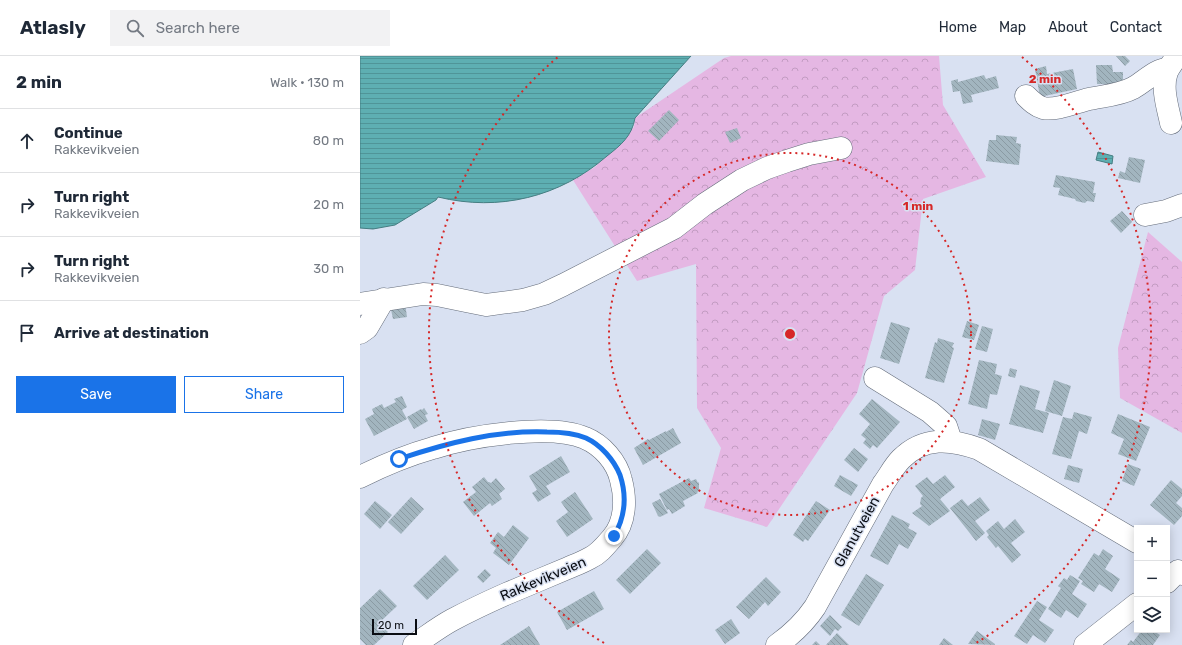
<!DOCTYPE html>
<meta charset="utf-8">
<style>
:root{--surface:#fff;--page:#f2f2f3;--text:#1f2937;--muted:#747a83;--line:#e0e1e3;--accent:#1a73e8}
body{margin:0;font-family:Rubik,sans-serif;background:var(--page);color:var(--text)}
.controls{position:absolute;right:12px;bottom:12px;display:grid;overflow:hidden;border-radius:0px;box-shadow:0 2px 10px #0003}
.controls button{width:36px;height:36px;display:grid;place-items:center;padding:0;border:0;border-bottom:1px solid var(--line);background:var(--surface);color:var(--text);font:20px sans-serif}
.scale{position:absolute;left:12px;bottom:10px;width:45px;box-sizing:border-box;padding-left:4px;border:2px solid #0a0d13;border-top:0;font-size:11px;line-height:14px;white-space:nowrap;color:#0a0d13;-webkit-text-stroke:3px #d9e1f2;paint-order:stroke}
.stop{position:absolute;width:12px;height:12px;margin:-9px;border:3px solid #1a73e8;border-radius:50%;background:#fff}
.stop.end{background:#1a73e8;border-color:#fff;box-shadow:0 1px 4px #0008}
.list{margin:0;padding:0;list-style:none}
h2{display:flex;justify-content:space-between;align-items:center;height:52px;margin:0;padding:0 16px;font-size:17px}
h2 small{font-size:13px;font-weight:400;color:var(--muted)}
.list li{display:grid;grid-template-columns:26px 1fr auto;gap:12px;align-items:center;box-sizing:border-box;height:64px;padding:0 16px;border-top:1px solid var(--line)}
.list b{display:block;font-size:15px;white-space:nowrap}
.list p{margin:0;font-size:13px;white-space:nowrap;color:var(--muted)}
.list em{font-size:13px;font-style:normal;color:var(--muted)}
.actions{display:flex;gap:8px;padding:12px 16px}
.actions a{flex:1;padding:9px 0;border:1px solid var(--accent);border-radius:0px;text-align:center;font-size:14px;color:var(--accent)}
.actions .main{background:var(--accent);color:#fff}
.icon{flex:none;width:22px;height:22px;fill:none;stroke:currentColor;stroke-width:2;stroke-linecap:round;stroke-linejoin:round}
.map{position:relative;flex:none;width:822px;height:589px;overflow:hidden}
header{display:flex;align-items:center;gap:24px;box-sizing:border-box;height:56px;padding:0 20px;background:var(--surface);border-bottom:1px solid var(--line)}
header strong{font-size:19px}
nav{display:flex;gap:22px;margin-inline-start:auto;font-size:14px}
.search{width:280px;height:36px;background:var(--page);display:flex;align-items:center;gap:10px;box-sizing:border-box;padding:0 14px;border-radius:0px;color:var(--muted);font-size:15px}
main{display:flex}
aside{flex:1;background:var(--surface)}
.map>svg:first-child{display:block}
</style>
<header>
<strong>Atlasly</strong>
<div class="search"><svg class="icon" aria-label="search" viewBox="0 0 24 24"><circle cx="10" cy="10" r="6"/><path d="M15 15l6 6"/></svg>Search here</div>
<nav><a>Home</a><a>Map</a><a>About</a><a>Contact</a></nav>
</header>
<main>
<aside>
<h2>2 min<small>Walk · 130 m</small></h2>
<ul class="list">
<li><svg class="icon" aria-label="ahead" viewBox="0 0 24 24"><path d="M12 20V5M6 11l6-6 6 6"/></svg><div><b>Continue</b><p>Rakkevikveien</p></div><em>80 m</em></li>
<li><svg class="icon" aria-label="right" viewBox="0 0 24 24"><path d="M7 20v-9h11M14 6l5 5-5 5"/></svg><div><b>Turn right</b><p>Rakkevikveien</p></div><em>20 m</em></li>
<li><svg class="icon" aria-label="right" viewBox="0 0 24 24"><path d="M7 20v-9h11M14 6l5 5-5 5"/></svg><div><b>Turn right</b><p>Rakkevikveien</p></div><em>30 m</em></li>
<li><svg class="icon" aria-label="arrive" viewBox="0 0 24 24"><path d="M6 21V4h12l-3 4 3 4H6"/></svg><div><b>Arrive at destination</b></div></li>
</ul>
<div class="actions"><a class="main">Save</a><a>Share</a></div>
</aside>
<div class="map">
<svg width="822" height="589" viewBox="0 0 822 589">
<defs>
<pattern id="forest-crowns" width="20" height="18" patternUnits="userSpaceOnUse"><rect width="20" height="18" fill="#e5b7e3"/><path d="M2 6a3 3 0 1 1 6 0M12 15a3 3 0 1 1 6 0" fill="none" stroke="#c39cc2"/></pattern>
<pattern id="water-rules" width="6" height="5" patternUnits="userSpaceOnUse"><rect width="6" height="5" fill="#5eafb2"/><path d="M0 2.5h6" fill="none" stroke="#509598"/></pattern>
<pattern id="building-back-hatch" width="6" height="6" patternUnits="userSpaceOnUse"><rect width="6" height="6" fill="#a2b5bf"/><path d="M-1 5l2 2M0 0l6 6M5-1l2 2" fill="none" stroke="#8a9aa3"/></pattern>
</defs>
<rect width="100%" height="100%" fill="#d9e1f2"/>
<g fill="url(#forest-crowns)">
<path d="M371,0h208l4,49 43,72 -63,22 -8,71 -31,26 -27,97 -90,134 -63,-19 17,-60 -24,-40 -1,-144 -59,17 -64,-101 22,-13 39,-40 1,-9 89,-60z"/>
<path d="M788,176l34,30v171l-62,-35 -2,-50z"/>
</g>
<g fill="url(#water-rules)" stroke="#457e82">
<path d="M0,0h331l-56,62c-3,18 -14,27 -28,38 -47,41 -108,56 -169,41l-2,3 -41,25 -22,4 -13,-1z"/>
<path d="M738,96l15,4 -1,8 -16,-4z"/>
</g>
<g fill="url(#building-back-hatch)">
<path d="M756,0h9l5,5 -5,5z"/>
<path d="M736,9h16l1,7h10v12h-26z"/>
<path d="M686,10l1,8 26,-5 4,20 -37,8 -5,-28z"/>
<path d="M624,19l2,4 10,-3 3,12 -28,7 2,7 -10,2 -3,-13 -7,1 -2,-11 7,-2v3z"/>
<path d="M309,54l10,10 -20,21 -11,-10z"/>
<path d="M377,72l4,10 -11,5 -5,-11z"/>
<path d="M636,79l21,2 -1,6 5,1 -2,21 -33,-4 3,-21h7z"/>
<path d="M769,101l16,3 -5,23 -22,-5 2,-7 5,2z"/>
<path d="M696,119l39,7 -2,11h3l-2,9 -7,-1 -2,2 -9,-2 -1,-2 -17,-4 2,-7 -7,-1z"/>
<path d="M762,155l10,11 -11,11 -11,-12z"/>
<path d="M45,247l2,14 -14,2 -3,-14z"/>
<path d="M607,265l12,4 -5,15 -12,-3z"/>
<path d="M531,266l19,6 -11,36 -19,-6z"/>
<path d="M622,270l11,3 -6,23 -12,-3z"/>
<path d="M578,282l16,5 -2,4 2,1 -10,35 -19,-5 10,-36 2,1z"/>
<path d="M619,304l18,4 -2,10 7,2 -5,19 -7,-1 -3,15 -19,-5z"/>
<path d="M650,312l7,2 -2,8 -7,-2z"/>
<path d="M694,324l17,6 -9,30 -17,-5z"/>
<path d="M660,329l20,6 -5,18 14,4 -6,20 -34,-9z"/>
<path d="M42,340l5,11 -5,3 5,9 -33,17 -9,-17 9,-5 -2,-5 10,-5 2,4 12,-6 -2,-3z"/>
<path d="M512,343l28,23 -23,26 -4,-3 -3,4 -7,-6 3,-4 -5,-4 9,-11 -11,-10z"/>
<path d="M64,352l4,6 -3,1 3,6 -14,8 -7,-12 14,-8 1,1z"/>
<path d="M714,356l18,5 -5,17 -8,-3 -8,28 -19,-5 11,-37 9,2z"/>
<path d="M758,358l32,13 -14,34 -18,-7 6,-15 -13,-6z"/>
<path d="M622,363l18,5 -5,16 -17,-5z"/>
<path d="M313,372l8,15 -38,22 -9,-17 14,-9 1,1 17,-9v1z"/>
<path d="M494,392l14,11 -10,13 -14,-12z"/>
<path d="M201,400l9,16 -24,14 5,8 -13,8 -6,-9 5,-3 -8,-14z"/>
<path d="M768,408l13,5 -7,17 -12,-5z"/>
<path d="M708,409l15,4 -4,14 -15,-4z"/>
<path d="M480,419l18,10 -7,11 -17,-10z"/>
<path d="M585,419l10,12 -15,12 10,12 -21,15 -17,-13 10,-7 -2,-2 1,-6 2,-2 -8,-10 12,-9 6,7z"/>
<path d="M124,421l4,5h1l2,1 5,-5 9,11 -6,5 3,5 -10,7 -2,-3 -16,13 -11,-14 13,-10 -4,-5z"/>
<path d="M329,422l2,3 5,-2 2,4 1,-1v9l-2,1 1,1 -15,8 2,5 -13,8 -3,-5 -2,1 -8,-16z"/>
<path d="M811,424l11,9v7l-6,7 6,5v8l-8,9 -24,-20z"/>
<path d="M215,436l18,27 -26,18 -11,-16 12,-9 -7,-10z"/>
<path d="M51,441l13,12 -23,25 -13,-12z"/>
<path d="M620,441l10,13 -15,11 10,12 -9,8 -26,-33 12,-9 6,7z"/>
<path d="M300,443l8,14 -8,4 -2,-1 -6,-13z"/>
<path d="M15,445l17,14 -12,14 -16,-15z"/>
<path d="M456,445l14,9 -22,31 -3,-2 -2,3 -10,-7z"/>
<path d="M532,459l18,9 -2,4 9,5 -9,16 -9,-5 -11,21 -18,-9z"/>
<path d="M655,463l10,13 -14,11 10,12 -9,8 -14,-17 -2,2 -9,-11 2,-2 -3,-4 12,-10 6,8z"/>
<path d="M153,469l16,13 -20,27 -16,-12 3,-5 -6,-5 8,-11 6,5z"/>
<path d="M287,493l14,14 -31,31 -14,-14z"/>
<path d="M743,493l10,7 -8,13 15,10 -8,13 -13,-8 -5,8 -13,-8 2,-3 -5,-3 16,-25 5,3z"/>
<path d="M85,499l14,15 -32,30 -14,-14z"/>
<path d="M125,513l6,6 -8,8 -6,-6z"/>
<path d="M506,518l18,11 -25,41 -18,-11z"/>
<path d="M710,519l10,6 -8,13 15,10 -9,14 -12,-8 -5,8 -13,-9 13,-21 -3,-2 6,-8 3,2z"/>
<path d="M406,521l15,15 -13,14 -3,-4 -16,17 -13,-12z"/>
<path d="M20,533l17,17 -18,17 9,9 -14,13h-8l-6,-6v-31z"/>
<path d="M234,535l10,18 -37,21 -10,-18z"/>
<path d="M677,545l10,6 -8,13 15,10 -9,13 -12,-8 -6,9 -13,-8z"/>
<path d="M470,559l12,12 -4,4 -3,-2 -5,7 -10,-10z"/>
<path d="M371,563l9,14 -15,11 -10,-14z"/>
<path d="M169,570l11,19h-40z"/>
<path d="M782,574h10l8,5 -7,10h-26l4,-5 2,2z"/>
<path d="M617,575l18,13v1l-27,-1z"/>
<path d="M477,577l12,12h-23z"/>
<path d="M584,582l9,7h-14z"/>
<path d="M456,585l4,4h-8z"/>
</g>
<g fill="none" stroke-linecap="round" stroke-linejoin="round">
<g stroke="#646c7a" stroke-width="23">
<g id="minor">
<path d="M666,40c5,5 10,10 17,12 13,3 33,-6 46,-9 14,-3 31,-4 44,-11 11,-6 23,-19 35,-19"/>
<path d="M811,67c-3,-15 -10,-35 -4,-51 2,-5 7,-11 10,-16"/>
<path d="M785,159l21,-4 16,-6"/>
<path d="M0,248l63,-10 14,1 29,6 20,4 37,-5 21,-6 19,-9 111,-57 31,-24 37,-24 25,-12 20,-7 22,-7 32,-6"/>
<path d="M0,277l7,-5 17,-29"/>
<path d="M515,322l55,34 16,14 5,15"/>
<path d="M0,421c24,-12 48,-22 73,-29 36,-12 118,-25 152,-10 17,7 32,24 36,42 5,19 5,42 -9,58 -6,7 -13,16 -22,20 -7,4 -15,7 -22,10 -21,9 -41,17 -62,26 -18,8 -37,17 -54,26 -13,7 -26,17 -38,25"/>
<path d="M807,526l11,-11 4,3"/>
<path d="M417,589c14,-10 28,-23 38,-38l68,-123c6,-8 11,-18 18,-25 23,-23 50,-20 78,-10l158,93"/>
<path d="M725,589l52,-41"/>
</g>
</g>
<use href="#minor" stroke="#fff" stroke-width="22"/>
</g>
<g fill="none" stroke-linecap="round" stroke-linejoin="round">
<path stroke="#1a73e8" stroke-width="5" d="M39,403c48,-16 97,-29 148,-27 13,0 27,1 39,6 15,7 28,22 34,37 7,21 5,42 -6,61"/>
</g>
<g fill="none" stroke="#d62828" stroke-width="2" stroke-dasharray="2 4">
<circle cx="430" cy="278" r="181"/>
<path d="M244 587A361 361 0 0 1 198 1M662 1A361 361 0 0 1 616 587"/>
</g>
<g text-anchor="middle" dominant-baseline="central" stroke-width="3" stroke-linejoin="round" paint-order="stroke">
<g font-size="14" fill="#0a0d13" stroke="#d9e1f2">
<text transform="translate(497 476) rotate(-61)">Glanutveien</text>
<text transform="translate(183 523) rotate(-23)">Rakkevikveien</text>
</g>
</g>
<circle cx="430" cy="278" r="6" fill="#d62828" stroke="#d9e1f2" stroke-width="2"/>
<g font-size="12" text-anchor="middle" font-weight="bold" fill="#d62828" stroke="#d9e1f2" stroke-width="3" stroke-linejoin="round" paint-order="stroke">
<text x="685" y="27">2 min</text>
<text x="558" y="154">1 min</text>
</g>
</svg>
<div class="controls">
<button>+</button>
<button>−</button>
<button><svg class="icon" aria-label="layers" viewBox="0 0 24 24"><path d="M12 4l9 5-9 5-9-5zM3 14l9 5 9-5"/></svg></button>
</div>
<div class="scale">20 m</div>
<div class="stop" style="left:39px;top:403px"></div>
<div class="stop end" style="left:254px;top:480px"></div>
</div>
</main>
